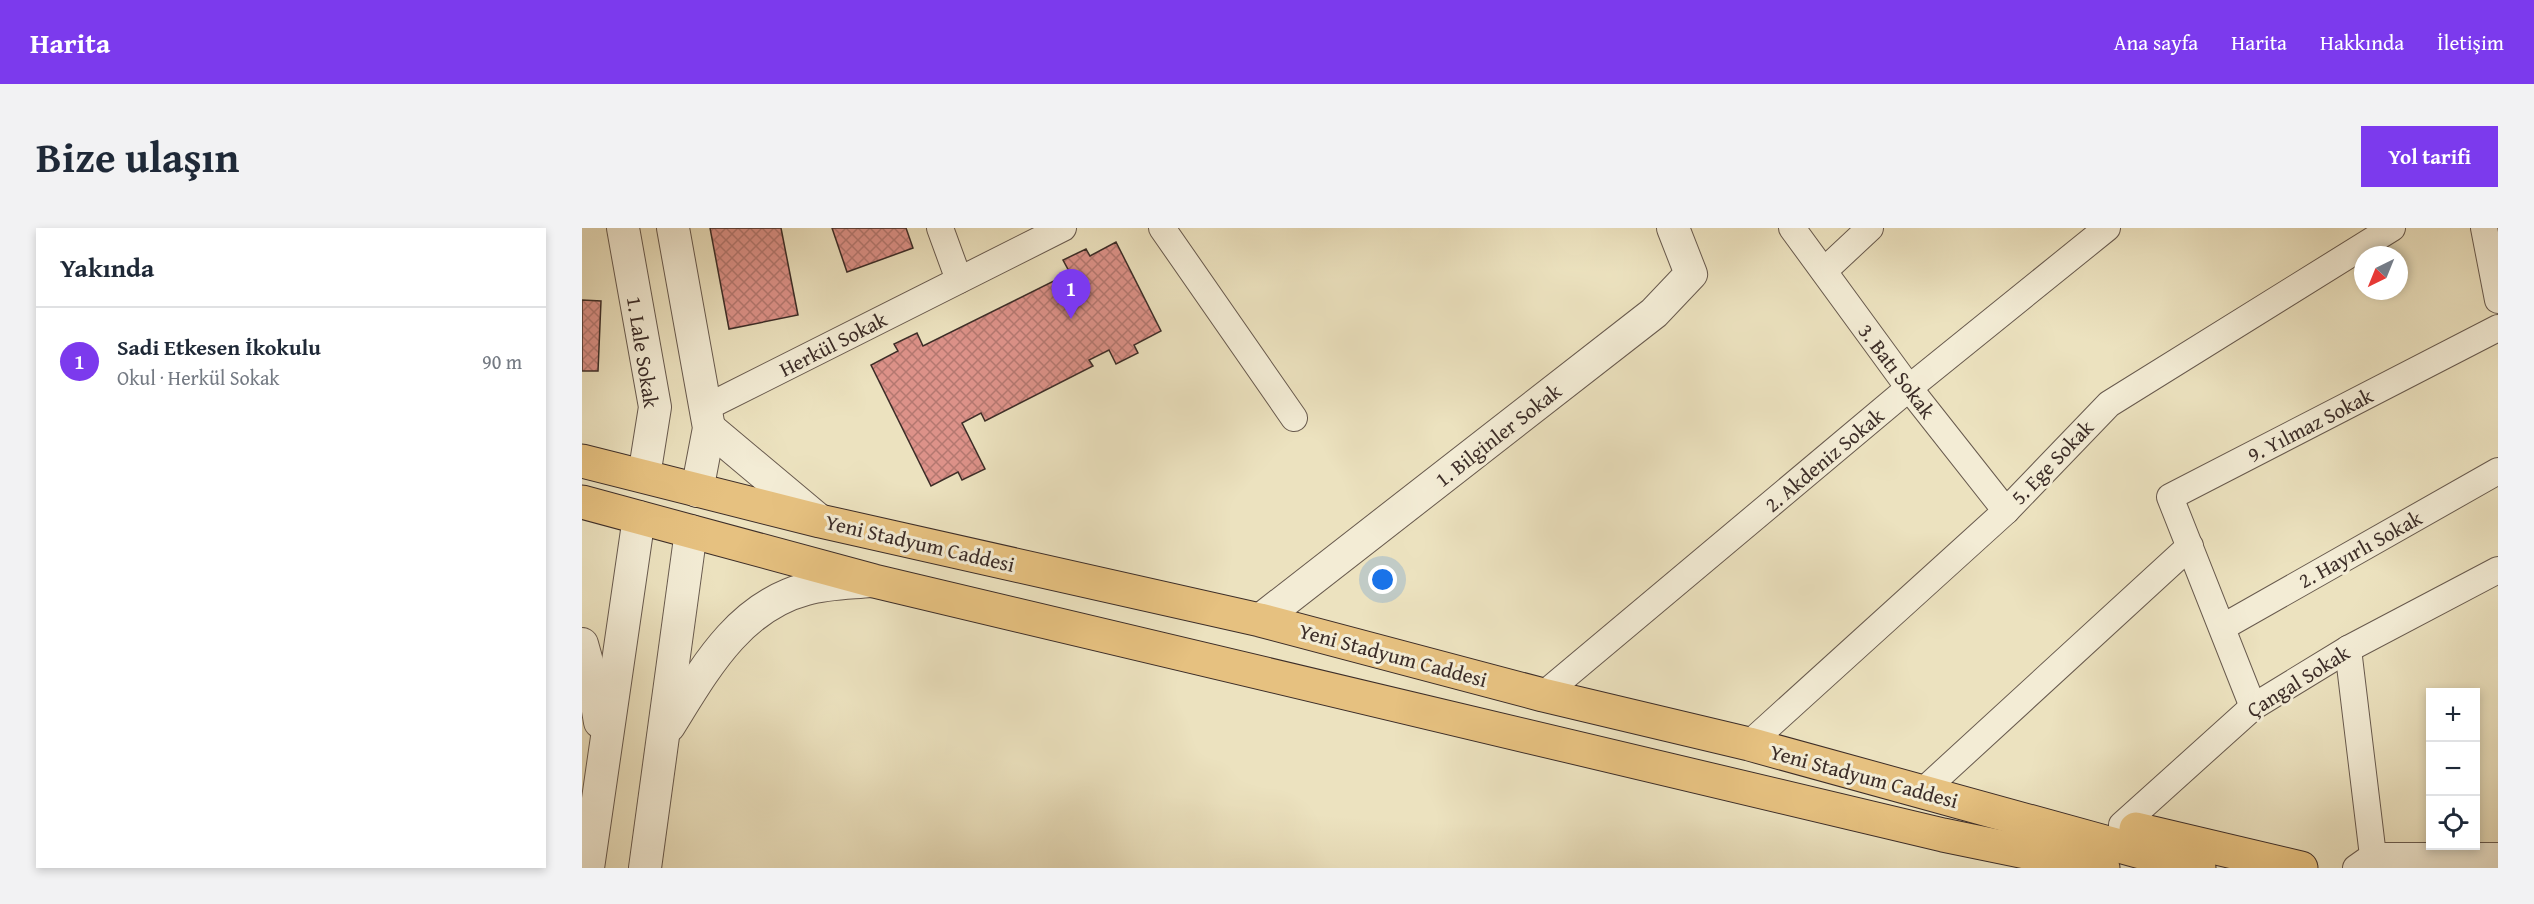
<!DOCTYPE html>
<html lang="tr">
<meta charset="utf-8">
<style>
:root{--surface:#fff;--page:#f2f2f3;--text:#1f2937;--muted:#747a83;--line:#e0e1e3;--accent:#7c3aed}
body{margin:0;font-family:"Gentium Book Plus",serif;background:var(--page);color:var(--text)}
.controls{position:absolute;right:18px;bottom:18px;display:grid;overflow:hidden;border-radius:0px;box-shadow:0 3px 9px #0003}
.controls button{width:54px;height:54px;display:grid;place-items:center;padding:0;border:0;border-bottom:2px solid var(--line);background:var(--surface);color:var(--text);font:30px sans-serif}
.compass{position:absolute;left:1772px;top:18px;width:54px;height:54px;border-radius:50%;background:var(--surface);box-shadow:0 3px 9px #0003;rotate:223deg}
.you{position:absolute;left:801px;top:352px;width:21px;height:21px;margin:-15px;border:4px solid #fff;border-radius:50%;background:#1a73e8;box-shadow:0 0 0 9px #1a73e833}
.badge{display:grid;place-items:center;width:39px;height:39px;border-radius:50%;background:var(--accent);color:#fff;font-size:20px;font-weight:700}
.pin{position:absolute;translate:-50% -50px;filter:drop-shadow(0 2px 3px #0008)}
.pin::after{content:'';position:absolute;top:32px;width:21px;height:18px;background:inherit;clip-path:polygon(0 0,100% 0,50% 100%)}
.list{margin:0;padding:0;list-style:none}
h2{display:flex;justify-content:space-between;align-items:center;height:78px;margin:0;padding:0 24px;font-size:26px}
h2 small{font-size:20px;font-weight:400;color:var(--muted)}
.list li{display:grid;grid-template-columns:39px 1fr auto;gap:18px;align-items:center;box-sizing:border-box;height:108px;padding:0 24px;border-top:2px solid var(--line)}
.list b{display:block;font-size:22px;white-space:nowrap}
.list p{margin:0;font-size:20px;white-space:nowrap;color:var(--muted)}
.list em{font-size:20px;font-style:normal;color:var(--muted)}
.icon{flex:none;width:33px;height:33px;fill:none;stroke:currentColor;stroke-width:2;stroke-linecap:round;stroke-linejoin:round}
.map{position:relative;flex:none;width:1916px;height:640px;overflow:hidden;border-radius:0px}
header{display:flex;align-items:center;gap:36px;box-sizing:border-box;height:84px;padding:0 30px;background:var(--accent);color:#fff}
header strong{font-size:28px}
nav{display:flex;gap:33px;margin-inline-start:auto;font-size:21px}
.intro{display:flex;align-items:center;justify-content:space-between;box-sizing:border-box;height:144px;padding:0 36px}
h1{margin:0;font-size:42px}
.button{padding:15px 27px;border-radius:0px;background:var(--accent);color:#fff;font-size:21px;font-weight:700}
main{display:flex;gap:36px;padding:0 36px}
aside{flex:1;background:var(--surface);border-radius:0px;box-shadow:0 3px 9px #0003}
.map>svg:first-child{display:block}
</style>
<header>
<strong>Harita</strong>
<nav><a>Ana sayfa</a><a>Harita</a><a>Hakkında</a><a>İletişim</a></nav>
</header>
<div class="intro"><h1>Bize ulaşın</h1><a class="button">Yol tarifi</a></div>
<main>
<aside>
<h2>Yakında<small></small></h2>
<ul class="list">
<li><span class="badge">1</span><div><b>Sadi Etkesen İkokulu</b><p>Okul · Herkül Sokak</p></div><em>90 m</em></li>
</ul>
</aside>
<div class="map">
<svg width="1916" height="640" viewBox="0 0 1916 640">
<defs>
<pattern id="building-cross-hatch" width="8" height="8" patternUnits="userSpaceOnUse" patternTransform="scale(1.5)"><rect width="8" height="8" fill="#dd9289"/><path d="M0 0l8 8M0 8l8-8" fill="none" stroke="#b47870"/></pattern>
</defs>
<rect width="100%" height="100%" fill="#ece2bf"/>
<filter id="stains"><feTurbulence type="fractalNoise" baseFrequency=".00333" numOctaves="4"/><feColorMatrix values="0 0 0 0 .2 0 0 0 0 .09 0 0 0 0 .02 0 0 0 .5 -.17"/></filter>
<radialGradient id="worn" r=".72"><stop offset=".6" stop-color="#630" stop-opacity="0"/><stop offset="1" stop-color="#630" stop-opacity=".3"/></radialGradient>
<g fill="url(#building-cross-hatch)" stroke="#3c2d28" stroke-width="1.5">
<path d="M128,0h71l17,87 -69,14z"/>
<path d="M250,0h74l7,20 -66,24z"/>
<path d="M534,14l45,89 -27,14 4,8 -22,11 -7,-14 -20,10 4,6 -108,55 -4,-8 -19,10 23,46 -23,11 -4,-8 -27,14 -60,-121 27,-14 -4,-7 23,-11 6,13 147,-73 -7,-13 23,-11 4,7z"/>
<path d="M0,72l19,1 -3,70h-16z"/>
</g>
<g fill="none" stroke-linecap="round" stroke-linejoin="round">
<g stroke="#685a4e" stroke-width="28">
<g id="minor">
<path d="M358,0l19,52"/>
<path d="M580,0l132,190"/>
<path d="M1210,0l117,160 97,123"/>
<path d="M1902,0l14,72"/>
<path d="M1242,43l46,-43"/>
<path d="M125,179l356,-179"/>
<path d="M1641,399l275,-156"/>
<path d="M1766,421l25,207 -17,12"/>
<path d="M961,467l366,-307 198,-160"/>
<path d="M1671,479l-83,-210 328,-169"/>
<path d="M1167,516l257,-233 103,-107 283,-176"/>
<path d="M1341,563l267,-245"/>
<path d="M1540,597l131,-118 95,-58 150,-79"/>
<path d="M1791,628h125"/>
</g>
</g>
<g stroke="#685a4e" stroke-width="34">
<g id="tertiary">
<path d="M41,0l32,179 -11,69"/>
<path d="M91,0l36,200 -12,63"/>
<path d="M127,200l111,93"/>
<path d="M678,392l394,-307 37,-39 -18,-46"/>
<path d="M0,416l12,43 6,35"/>
<path d="M87,498c35,-56 69,-119 137,-137 21,-6 44,-6 65,-8"/>
<path d="M6,640l51,-351"/>
<path d="M63,640l46,-337"/>
</g>
</g>
<g stroke="#3c2d28" stroke-width="35">
<g id="primary">
<path d="M0,233l238,60 440,99 283,75 206,49 450,124"/>
<path d="M0,274l292,79 1069,254 160,33"/>
<path d="M1554,601l165,39"/>
</g>
</g>
<use href="#minor" stroke="#f3ecd5" stroke-width="26"/>
<use href="#tertiary" stroke="#f3ecd5" stroke-width="32"/>
<use href="#primary" stroke="#e6c180" stroke-width="33"/>
</g>
<g text-anchor="middle" dominant-baseline="central" stroke-width="6" stroke-linejoin="round" paint-order="stroke">
<g font-size="21" fill="#3c2d28" stroke="#f3ecd5">
<text transform="translate(251 116) rotate(-27)">Herkül Sokak</text>
<text transform="translate(61 124) rotate(81)">1. Lale Sokak</text>
<text transform="translate(1315 143) rotate(53)">3. Batı Sokak</text>
<text transform="translate(1728 197) rotate(-27)">9. Yılmaz Sokak</text>
<text transform="translate(916 207) rotate(-38)">1. Bilginler Sokak</text>
<text transform="translate(1242 232) rotate(-40)">2. Akdeniz Sokak</text>
<text transform="translate(1470 234) rotate(-46)">5. Ege Sokak</text>
<text transform="translate(338 315) rotate(13)">Yeni Stadyum Caddesi</text>
<text transform="translate(1778 321) rotate(-29)">2. Hayırlı Sokak</text>
<text transform="translate(811 427) rotate(15)">Yeni Stadyum Caddesi</text>
<text transform="translate(1716 453) rotate(-32)">Çangal Sokak</text>
<text transform="translate(1282 548) rotate(15)">Yeni Stadyum Caddesi</text>
</g>
</g>
<rect width="100%" height="100%" filter="url(#stains)"/>
<rect width="100%" height="100%" fill="url(#worn)"/>
</svg>
<div class="controls">
<button>+</button>
<button>−</button>
<button><svg class="icon" aria-label="locate" viewBox="0 0 24 24"><circle cx="12" cy="12" r="6"/><path d="M12 2v4M12 18v4M2 12h4M18 12h4"/></svg></button>
</div>
<svg class="compass" viewBox="-18 -18 36 36"><path d="M0-13l5 13h-10z" fill="#e53935"/><path d="M0 13l5-13h-10z" fill="#747a83"/></svg>
<div class="you"></div>
<div class="pin badge" style="left:489px;top:91px">1</div>
</div>
</main>
